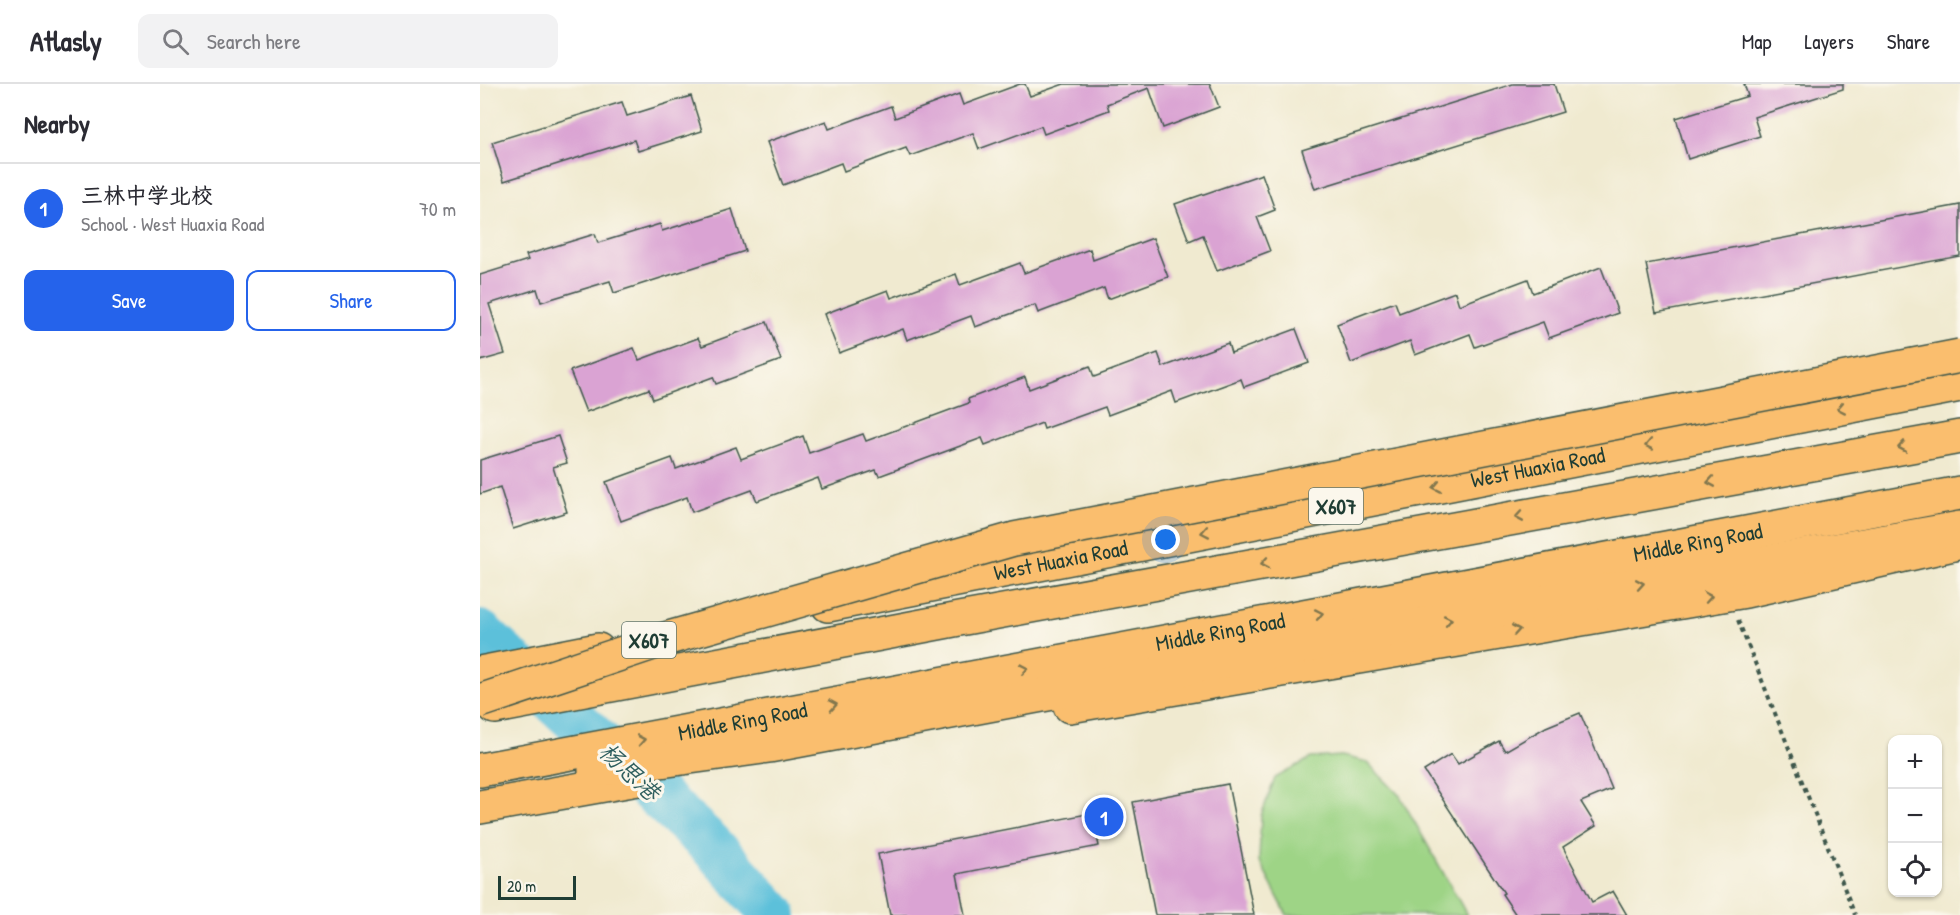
<!DOCTYPE html>
<meta charset="utf-8">
<style>
:root{--surface:#fff;--page:#f2f2f3;--text:#2b2b33;--muted:#7c7c81;--line:#e1e1e2;--accent:#2563eb}
body{margin:0;font-family:"Patrick Hand","LXGW WenKai TC",sans-serif;background:var(--page);color:var(--text)}
.controls{position:absolute;right:18px;bottom:18px;display:grid;overflow:hidden;border-radius:12px;box-shadow:0 2px 4px #0004}
.controls button{width:54px;height:54px;display:grid;place-items:center;padding:0;border:0;border-bottom:2px solid var(--line);background:var(--surface);color:var(--text);font:30px sans-serif}
.scale{position:absolute;left:18px;bottom:15px;width:78px;box-sizing:border-box;padding-left:6px;border:3px solid #1f3d34;border-top:0;font-size:16px;line-height:21px;white-space:nowrap;color:#1f3d34;-webkit-text-stroke:4px #fbf7ec;paint-order:stroke}
.you{position:absolute;left:686px;top:456px;width:21px;height:21px;margin:-15px;border:4px solid #fff;border-radius:50%;background:#1a73e8;box-shadow:0 0 0 9px #1a73e833}
.badge{display:grid;place-items:center;width:39px;height:39px;border-radius:50%;background:var(--accent);color:#fff;font-size:20px;font-weight:700}
.pin{position:absolute;translate:-50% -50%;border:3px solid #fff;box-shadow:0 2px 6px #0006}
.list{margin:0;padding:0;list-style:none}
h2{display:flex;justify-content:space-between;align-items:center;height:78px;margin:0;padding:0 24px;font-size:26px}
h2 small{font-size:20px;font-weight:400;color:var(--muted)}
.list li{display:grid;grid-template-columns:39px 1fr auto;gap:18px;align-items:center;box-sizing:border-box;height:90px;padding:0 24px;border-top:2px solid var(--line)}
.list b{display:block;font-size:22px;white-space:nowrap}
.list p{margin:0;font-size:20px;white-space:nowrap;color:var(--muted)}
.list em{font-size:20px;font-style:normal;color:var(--muted)}
.actions{display:flex;gap:12px;padding:18px 24px}
.actions a{flex:1;padding:14px 0;border:2px solid var(--accent);border-radius:12px;text-align:center;font-size:21px;color:var(--accent)}
.actions .main{background:var(--accent);color:#fff}
.icon{flex:none;width:33px;height:33px;fill:none;stroke:currentColor;stroke-width:2;stroke-linecap:round;stroke-linejoin:round}
.map{position:relative;flex:none;width:1480px;height:831px;overflow:hidden}
header{display:flex;align-items:center;gap:36px;box-sizing:border-box;height:84px;padding:0 30px;background:var(--surface);border-bottom:2px solid var(--line)}
header strong{font-size:28px}
nav{display:flex;gap:33px;margin-inline-start:auto;font-size:21px}
.search{width:420px;height:54px;background:var(--page);display:flex;align-items:center;gap:15px;box-sizing:border-box;padding:0 21px;border-radius:12px;color:var(--muted);font-size:22px}
main{display:flex}
aside{flex:1;background:var(--surface)}
.map>svg:first-child{display:block}
</style>
<header>
<strong>Atlasly</strong>
<div class="search"><svg class="icon" aria-label="search" viewBox="0 0 24 24"><circle cx="10" cy="10" r="6"/><path d="M15 15l6 6"/></svg>Search here</div>
<nav><a>Map</a><a>Layers</a><a>Share</a></nav>
</header>
<main>
<aside>
<h2>Nearby<small></small></h2>
<ul class="list">
<li><span class="badge">1</span><div><b>三林中学北校</b><p>School · West Huaxia Road</p></div><em>70 m</em></li>
</ul>
<div class="actions"><a class="main">Save</a><a>Share</a></div>
</aside>
<div class="map">
<svg width="1480" height="831" viewBox="0 0 1480 831">
<rect width="100%" height="100%" fill="#fbf7ec"/>
<filter id="ink" filterUnits="userSpaceOnUse"><feTurbulence type="fractalNoise" baseFrequency=".0167" numOctaves="2"/><feDisplacementMap in="SourceGraphic" scale="12" xChannelSelector="R" yChannelSelector="G"/><feConvolveMatrix kernelMatrix="1 2 1 2 8 2 1 2 1" color-interpolation-filters="sRGB"/></filter>
<filter id="wash" filterUnits="userSpaceOnUse"><feTurbulence type="fractalNoise" baseFrequency=".008" numOctaves="4" result="noise"/><feDisplacementMap in="SourceGraphic" scale="24" xChannelSelector="R" yChannelSelector="G"/><feGaussianBlur stdDeviation="1.35" result="paint"/><feColorMatrix in="noise" values="0 0 0 0 0 0 0 0 0 0 0 0 0 0 0 0 0 1.4 0 .05"/><feComposite in="paint" operator="in"/></filter>
<g filter="url(#wash)">
<rect width="100%" height="100%" fill="#f0ead0"/>
<path fill="#9ed486" stroke="#5e885d" stroke-width="1.5" d="M862,672l25,6 33,34 67,119h-180l-28,-54 2,-45 14,-38 36,-20z"/>
<g fill="none" stroke-linecap="round" stroke-linejoin="round">
<path stroke="#5cc0da" stroke-width="46" d="M0,549l230,211 64,71"/>
</g>
<g id="blocks">
<g fill="#daa3d3">
<path d="M540,0h5l5,12 34,-12h146l9,23 -56,21 -14,-40 -42,16 2,6 -65,24 -3,-8 -62,23 -6,-16 -63,23 -4,-8 -62,23 -3,-8 -58,22 -16,-43 59,-21 3,8 62,-23 4,12 64,-24 4,11z"/>
<path d="M1033,0h41l9,28 -248,77 -13,-39z"/>
<path d="M1264,0h99v5l-89,28 6,19 -72,23 -12,-41 72,-22z"/>
<path d="M211,12l11,35 -64,20 -4,-11 -130,41 -12,-39 130,-40 5,14z"/>
<path d="M782,90l13,36 -18,7 13,34 -53,20 -14,-36 -14,6 -14,-37z"/>
<path d="M1480,121v51l-304,57 -10,-49z"/>
<path d="M252,125l13,42 -131,42 -4,-12 -69,21 -4,-13 -48,15 16,50 -25,7v-86l48,-15 -2,-5 69,-21 3,9 62,-19 2,7z"/>
<path d="M673,154l15,39 -60,22 -4,-11 -66,25 -3,-8 -60,22 -4,-11 -64,24 -4,-11 -64,24 -15,-39 64,-24 3,8 65,-24 4,11 60,-22 4,10 66,-24 3,11z"/>
<path d="M1121,183l17,46 -69,25 -6,-16 -68,25 -5,-13 -55,21 -5,-14 -59,22 -14,-39 58,-22 4,11 56,-21 4,13 69,-26 5,14z"/>
<path d="M287,238l14,38 -65,24 -3,-7 -60,22 -4,-10 -63,23 -16,-41 64,-23 5,12 59,-22 4,8z"/>
<path d="M816,245l13,34 -65,24 -3,-8 -65,24 -4,-12 -64,24 -3,-8 -61,22 -2,-6 -57,22 -3,-7 -103,38 -3,-6 -54,19 -4,-11 -61,23 -5,-11 -60,22 -5,-15 -66,24 -15,-39 66,-24 4,11 60,-22 5,12 62,-23 6,17 54,-19 3,7 103,-38 -1,-4 57,-22 4,12 61,-23 4,11 64,-24 5,14 65,-24 3,10z"/>
<path d="M78,352l9,27 -14,4 14,45 -54,17 -13,-42 -20,7v-34z"/>
<path d="M1100,629l32,76 -31,13 15,24 -33,21 29,55 21,-11 14,24h-111l-14,-21 2,-1 -80,-122 27,-17 7,10 41,-23 6,10 41,-24z"/>
<path d="M748,700l26,131h-99l-22,-113z"/>
<path d="M612,729l7,33 -142,28 8,41h-75l-12,-61z"/>
</g>
</g>
</g>
<g filter="url(#ink)">
<use href="#blocks" fill-opacity="0" stroke="#3e574b" stroke-width="1.5"/>
<g fill="none" stroke-linecap="round" stroke-linejoin="round">
<g stroke="#3e574b" stroke-width="36">
<g id="primary">
<path id="s1" d="M348,521l1132,-220"/>
<path d="M0,589l118,-23"/>
<path d="M590,622l676,-115 212,-48"/>
<path d="M0,723l158,-28"/>
</g>
</g>
<g stroke="#3e574b" stroke-width="36">
<g id="highway">
<path d="M15,623l464,-88 1001,-182"/>
<path id="s2" d="M0,686l1480,-277"/>
<path d="M115,686l174,-24 821,-153 370,-65"/>
</g>
</g>
<path stroke="#3e574b" stroke-width="4" stroke-dasharray="4.5 4.5" stroke-linecap="butt" d="M1258,536l117,295"/>
<use href="#primary" stroke="#fabe6e" stroke-width="33"/>
<use href="#highway" stroke="#fabe6e" stroke-width="33"/>
<g stroke="#3e574b" stroke-width="36" stroke-linecap="butt">
<path id="highway-bridge" d="M0,617l185,-62 349,-100 946,-183"/>
</g>
<use href="#highway-bridge" stroke="#fabe6e" stroke-width="33"/>
</g>
<defs><path id="oneway-chevron" d="M-2-3.5L2.5 0L-2 3.5" fill="none" stroke-width="1.6" stroke-linecap="round" stroke-linejoin="round" transform="scale(1.5)"/></defs>
<g stroke="#82774e">
<use href="#oneway-chevron" transform="translate(1361 324) rotate(169)"/>
<use href="#oneway-chevron" transform="translate(1169 361) rotate(169)"/>
<use href="#oneway-chevron" transform="translate(1422 363) rotate(170)"/>
<use href="#oneway-chevron" transform="translate(1231 398) rotate(170)"/>
<use href="#oneway-chevron" transform="translate(957 403) rotate(169)"/>
<use href="#oneway-chevron" transform="translate(1039 433) rotate(170)"/>
<use href="#oneway-chevron" transform="translate(725 448) rotate(169)"/>
<use href="#oneway-chevron" transform="translate(785 479) rotate(170)"/>
<use href="#oneway-chevron" transform="translate(1160 500) rotate(-10)"/>
<use href="#oneway-chevron" transform="translate(1228 513) rotate(-10)"/>
<use href="#oneway-chevron" transform="translate(839 530) rotate(-11)"/>
<use href="#oneway-chevron" transform="translate(968 536) rotate(-11)"/>
<use href="#oneway-chevron" transform="translate(1036 546) rotate(-10)"/>
<use href="#oneway-chevron" transform="translate(544 585) rotate(-11)"/>
<use href="#oneway-chevron" transform="translate(353 621) rotate(-10)"/>
<use href="#oneway-chevron" transform="translate(161 656) rotate(-10)"/>
</g>
</g>
<g text-anchor="middle" dominant-baseline="central" stroke-width="6" stroke-linejoin="round" paint-order="stroke">
<g fill="#fbf7ec" stroke="#61756b" stroke-width="1.5">
<rect x="829" y="404" width="54" height="36" rx="4.5"/>
<rect x="142" y="538" width="54" height="36" rx="4.5"/>
</g>
<g font-size="21" font-weight="bold" fill="#1f3d34">
<text x="856" y="422">X607</text>
<text x="169" y="556">X607</text>
</g>
<g font-size="22" fill="#1f3d34" stroke="#fbf7ec">
<text stroke="none"><textPath href="#s1" startOffset="723">West Huaxia Road</textPath></text>
<text stroke="none"><textPath href="#s2" startOffset="1239">Middle Ring Road</textPath></text>
<text stroke="none"><textPath href="#s1" startOffset="237">West Huaxia Road</textPath></text>
<text stroke="none"><textPath href="#s2" startOffset="753">Middle Ring Road</textPath></text>
<text stroke="none"><textPath href="#s2" startOffset="267">Middle Ring Road</textPath></text>
</g>
<g font-size="24" font-style="italic" fill="#2e5e5e" stroke="#fbf7ec">
<text transform="translate(150 687) rotate(43)">杨思港</text>
</g>
</g>
</svg>
<div class="controls">
<button>+</button>
<button>−</button>
<button><svg class="icon" aria-label="locate" viewBox="0 0 24 24"><circle cx="12" cy="12" r="6"/><path d="M12 2v4M12 18v4M2 12h4M18 12h4"/></svg></button>
</div>
<div class="scale">20 m</div>
<div class="you"></div>
<div class="pin badge" style="left:624px;top:733px">1</div>
</div>
</main>
